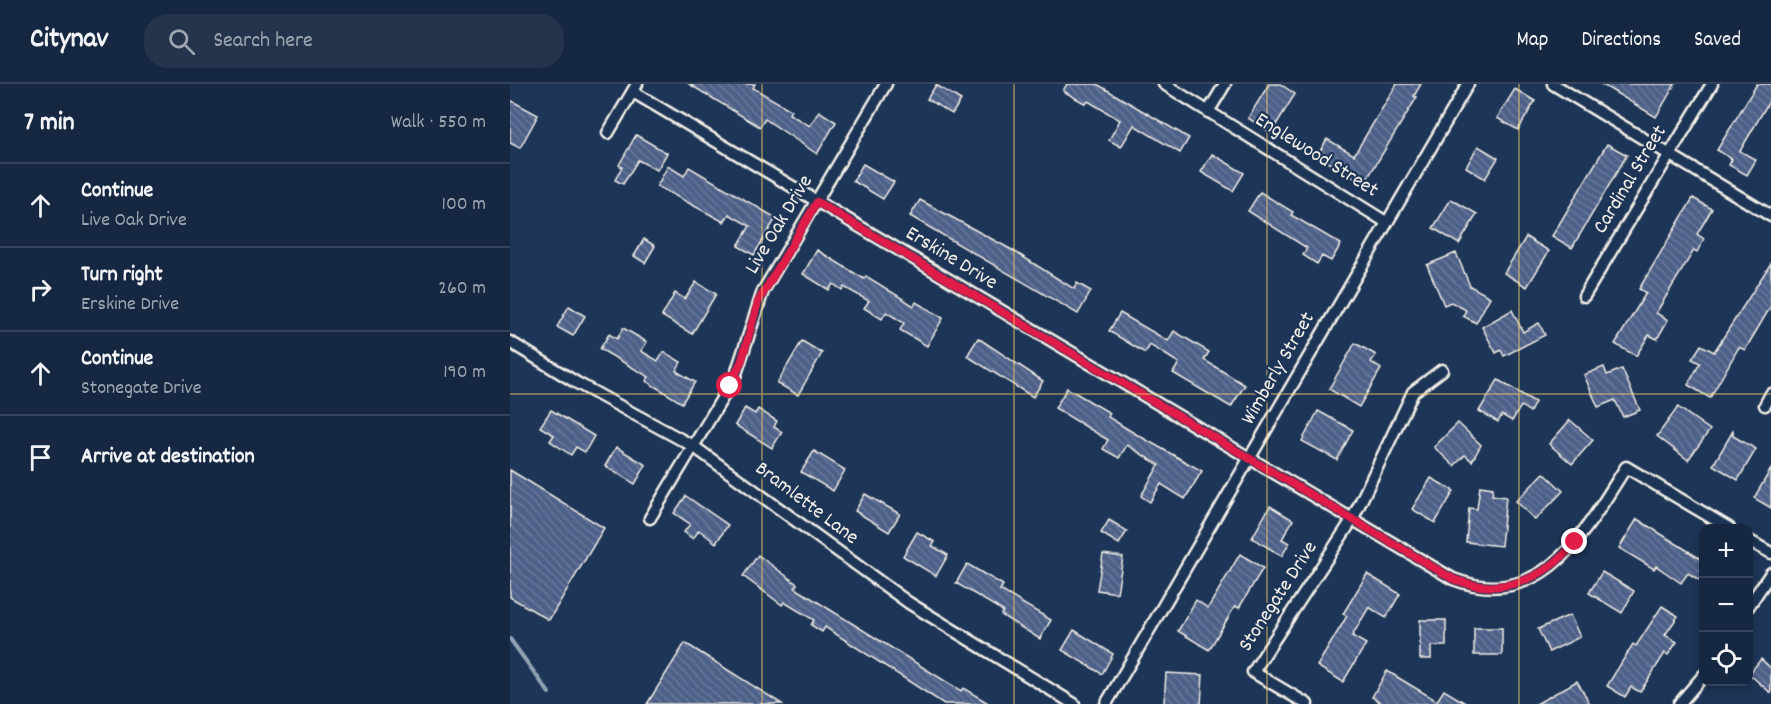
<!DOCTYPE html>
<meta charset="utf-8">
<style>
:root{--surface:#162841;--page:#23344c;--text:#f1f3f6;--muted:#9ea6b1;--line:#35445a}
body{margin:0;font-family:Dekko,sans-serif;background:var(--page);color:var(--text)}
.controls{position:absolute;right:18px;bottom:18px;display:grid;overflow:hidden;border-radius:12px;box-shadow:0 3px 9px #0003}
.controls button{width:54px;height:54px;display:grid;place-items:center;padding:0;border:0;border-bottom:2px solid var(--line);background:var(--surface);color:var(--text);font:30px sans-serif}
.stop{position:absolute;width:18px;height:18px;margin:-14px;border:4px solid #e11d48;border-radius:50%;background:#fff}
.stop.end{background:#e11d48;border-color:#fff;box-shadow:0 2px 6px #0008}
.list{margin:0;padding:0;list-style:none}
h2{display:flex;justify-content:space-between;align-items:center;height:78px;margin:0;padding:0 24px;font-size:26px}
h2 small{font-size:20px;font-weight:400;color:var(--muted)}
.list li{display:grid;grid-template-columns:39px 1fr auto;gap:18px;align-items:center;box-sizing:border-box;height:84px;padding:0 24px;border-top:2px solid var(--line)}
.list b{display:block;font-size:22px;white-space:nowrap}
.list p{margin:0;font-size:20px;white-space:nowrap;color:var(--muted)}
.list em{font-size:20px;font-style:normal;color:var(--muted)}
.icon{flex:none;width:33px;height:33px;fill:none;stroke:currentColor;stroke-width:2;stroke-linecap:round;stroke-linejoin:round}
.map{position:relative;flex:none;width:1261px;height:620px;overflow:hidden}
header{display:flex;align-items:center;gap:36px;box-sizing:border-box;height:84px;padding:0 30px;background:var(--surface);border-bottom:2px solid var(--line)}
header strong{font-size:28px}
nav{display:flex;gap:33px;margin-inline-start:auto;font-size:21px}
.search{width:420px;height:54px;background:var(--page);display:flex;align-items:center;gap:15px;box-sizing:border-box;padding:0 21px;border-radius:24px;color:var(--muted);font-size:22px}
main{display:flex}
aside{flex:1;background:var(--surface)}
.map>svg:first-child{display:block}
</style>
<header>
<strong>Citynav</strong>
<div class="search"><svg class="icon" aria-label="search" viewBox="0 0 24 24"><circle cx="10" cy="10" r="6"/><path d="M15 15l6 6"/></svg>Search here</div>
<nav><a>Map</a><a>Directions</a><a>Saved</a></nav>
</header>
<main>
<aside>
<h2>7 min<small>Walk · 550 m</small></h2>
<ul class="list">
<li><svg class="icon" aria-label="ahead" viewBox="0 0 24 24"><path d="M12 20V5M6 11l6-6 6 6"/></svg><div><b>Continue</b><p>Live Oak Drive</p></div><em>100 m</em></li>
<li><svg class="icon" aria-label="right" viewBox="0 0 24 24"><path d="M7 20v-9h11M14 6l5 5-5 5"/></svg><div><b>Turn right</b><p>Erskine Drive</p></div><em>260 m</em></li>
<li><svg class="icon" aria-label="ahead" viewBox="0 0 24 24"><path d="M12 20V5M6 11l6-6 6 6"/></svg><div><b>Continue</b><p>Stonegate Drive</p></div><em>190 m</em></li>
<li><svg class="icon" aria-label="arrive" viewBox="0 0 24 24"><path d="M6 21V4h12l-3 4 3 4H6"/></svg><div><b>Arrive at destination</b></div></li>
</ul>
</aside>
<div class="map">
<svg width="1261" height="620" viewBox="0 0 1261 620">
<defs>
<pattern id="building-back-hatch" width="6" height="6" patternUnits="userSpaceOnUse" patternTransform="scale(1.5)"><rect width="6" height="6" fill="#4d6188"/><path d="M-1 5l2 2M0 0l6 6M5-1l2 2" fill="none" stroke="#677899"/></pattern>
</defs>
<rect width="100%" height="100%" fill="#1d3557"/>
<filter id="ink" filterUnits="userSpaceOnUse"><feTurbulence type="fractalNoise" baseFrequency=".0167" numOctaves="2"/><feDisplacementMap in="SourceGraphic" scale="12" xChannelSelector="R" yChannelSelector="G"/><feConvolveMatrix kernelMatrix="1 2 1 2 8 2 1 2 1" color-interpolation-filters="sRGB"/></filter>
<g filter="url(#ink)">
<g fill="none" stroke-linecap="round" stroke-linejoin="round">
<path stroke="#92a4b4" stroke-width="4" d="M0,555l39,54"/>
</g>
<g fill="url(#building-back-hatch)" stroke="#f4f1e8" stroke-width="1.5">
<path d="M179,0h66l-2,4 38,22 -2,4 21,12 9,-15 17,11 -19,32 -52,-35 -5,8z"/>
<path d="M557,0h30l92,54 -9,15 -46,-28 -13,22 -12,-7 11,-20 -32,-19 -2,3 -23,-13z"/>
<path d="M759,0h11l15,10 -24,39 -23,-15z"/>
<path d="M887,0h24l-7,12 3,1 -53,87 -47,-28 10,-17 27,16z"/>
<path d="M1091,0h74l-19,33z"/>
<path d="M1247,0h14v14l-31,53 16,9 -9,15 -18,-10 3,-6 -15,-9z"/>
<path d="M426,1l25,15 -9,14 -25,-15z"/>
<path d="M1005,5l20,12 -17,29 -21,-12z"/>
<path d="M0,16l28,15 -18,33 -10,-5z"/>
<path d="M126,51l31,18 -10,17 -19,-10 -15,24 -8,-4 7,-13 -3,-2z"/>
<path d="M1097,60l20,11 -55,93 -20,-12z"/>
<path d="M968,62l20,12 -13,21 -19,-12z"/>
<path d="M702,70l32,19 -11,18 -32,-19z"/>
<path d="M353,80l31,18 -11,17 -30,-18z"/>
<path d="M158,82l16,10 5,-9 87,51 -22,37 -16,-9 12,-20 -21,-12 -5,8 -67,-36z"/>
<path d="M750,108l33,20 -2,3 50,29 -10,17 -9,-5 -5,8 -14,-9 4,-7 -59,-37z"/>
<path d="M1183,114l19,11 -15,25 7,5 -7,13 -3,-2 -38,63 12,7 -11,19 -8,-4 -13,21 -21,-12 31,-51 -7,-4z"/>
<path d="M941,115l26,15 -18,30 -26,-16z"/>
<path d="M410,116l92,50 62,39 3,-6 14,8 -13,23 -168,-98z"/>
<path d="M1016,153l23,14 -22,36 -23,-14z"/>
<path d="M134,155l11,7 -10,17 -11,-7z"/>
<path d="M307,166l47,29 2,-3 48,30 2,-4 27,16 -16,28 -27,-16 4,-7 -18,-11 -4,7 -18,-11 5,-7 -25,-14 -2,3 -9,-6 -4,6 -26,-16z"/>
<path d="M946,169l14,33 20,11 -14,26 -13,-7 3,-6 -15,-8 -7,3 -17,-40z"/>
<path d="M1261,179v43l-26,44 -6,-3 -29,51 -22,-13 12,-22 -8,-4 9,-14 13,7z"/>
<path d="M186,198l20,12 -24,40 -30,-18 13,-23 10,6z"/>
<path d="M59,222l16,10 -12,20 -16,-9z"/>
<path d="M1002,226l11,22 16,-9 6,12 -41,21 -3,-6 -5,3 -14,-26z"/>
<path d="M610,229l48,28 6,-10 35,21 -5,8 41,25 -14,22 -58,-34 6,-10 -29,-18 -5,8 -36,-22z"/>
<path d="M113,244l24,14 -6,9 17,10 6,-9 17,10 -5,9 19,11 -13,21 -36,-22 3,-4 -49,-28 9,-15 8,5z"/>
<path d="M468,254l65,43 -10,16 -66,-41z"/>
<path d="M292,257l20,12 -24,42 -21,-12z"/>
<path d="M845,259l21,12 -5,7 10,7 -22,38 -30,-18z"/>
<path d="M1094,283l3,8 15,-6 18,41 -17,7 -8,-17 -17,7 -14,-32z"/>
<path d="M988,296l37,22 -5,10 -9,-6 -9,15 -10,-6 -4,7 -19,-11z"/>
<path d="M557,304l43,25 -2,4 26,16 68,38 -17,28 -24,-15 -11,18 -9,-6 18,-31 -32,-20 -8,13 -16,-9 5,-9 -53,-32z"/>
<path d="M1168,323l32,23 -22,30 -31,-24z"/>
<path d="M235,324l10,6 3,-5 19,12 -3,6 8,5 -10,16 -37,-23z"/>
<path d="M41,326l43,26 -9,16 -9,-5 -5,8 -21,-14 4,-6 -14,-8z"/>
<path d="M808,327l35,19 -16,30 -35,-19z"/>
<path d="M1060,336l23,20 -21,24 -23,-20z"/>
<path d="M948,339l23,22 -9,16 -7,-6 -11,11 -20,-19z"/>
<path d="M1223,347v5l23,13 -18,31 -25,-15z"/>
<path d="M106,363l30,18 -11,19 -30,-18z"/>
<path d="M304,367l31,19 -12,21 -32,-19z"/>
<path d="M1261,385v39l-17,-10z"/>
<path d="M0,386l94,58 -55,92 -39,-23z"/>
<path d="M1034,389l19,18 -28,29 -19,-19z"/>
<path d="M921,394l23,13 -19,32 -23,-14z"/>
<path d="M970,402l13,2 -1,7 14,2 -5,49 -35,-4 3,-34 8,1z"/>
<path d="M355,410l35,20 -11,18 -34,-21z"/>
<path d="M176,412l42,29 -12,18 -17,-13 -6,9 -9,-7 6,-8 -16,-11z"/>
<path d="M760,422l23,14 -11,19 7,4 -7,13 -30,-18z"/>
<path d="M1127,435l67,42v22l-16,-10 -7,10 -25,-17 -2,3 -35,-21z"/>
<path d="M599,436l18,11 -8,13 -18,-11z"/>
<path d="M407,448l18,10 -3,4 16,9 -12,21 -33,-20z"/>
<path d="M593,470l20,3 -6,36 -20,-3z"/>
<path d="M730,470l23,14 -24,40 -4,-2 -26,44 -31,-19 18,-31 12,8z"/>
<path d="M248,471l39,29 -2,4 166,103 2,-3 27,16h-46l-119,-77 -3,5 -11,-7 3,-5 -30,-18 -2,3 -39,-29z"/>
<path d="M457,480l36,21 -3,5 51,30 -11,19 -39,-24 2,-4 -47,-28z"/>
<path d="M1092,488l32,19 -12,22 -33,-20z"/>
<path d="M857,490l33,20 -14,24 -17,-11 -17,29 14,8 -23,38 -26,-16 30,-50 -4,-2z"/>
<path d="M1152,522l16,10 -13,19 12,7 -9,13 -3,-2 -25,39 -9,-5 -6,10 -18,-11 26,-42 3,2z"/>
<path d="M1060,531l10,22 -31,15 -11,-23z"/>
<path d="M910,536h26v26h-15v13h-11z"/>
<rect x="964" y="544" width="28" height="27"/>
<path d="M564,546l39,24 -11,20 -40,-24z"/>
<path d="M175,559l97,61h-135z"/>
<path d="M1251,575l10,9v25l-22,-19z"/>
<path d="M877,587l50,30 7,-11 23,14h-84l-11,-7z"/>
<path d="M656,589l37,2 -2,29h-37z"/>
<path d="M1067,597l13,23h-54z"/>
</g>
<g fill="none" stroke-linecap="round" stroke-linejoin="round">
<g stroke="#f4f1e8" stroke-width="15">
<g id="street">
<path d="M654,0l222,138"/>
<path d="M1043,0l218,132"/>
<path d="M123,8l820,487c90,34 132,-48 173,-112l103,61"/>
<path d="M698,28l17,-28"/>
<path d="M98,49l29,-49"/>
<path d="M1074,212l128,-212"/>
<path d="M0,258l67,41 116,63 216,157 165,101"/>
<path d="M1255,321l6,-11"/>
<path d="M140,434l85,-141 28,-86 123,-207"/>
<path d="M1238,456l23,13"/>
<path d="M1238,523l23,-34"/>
<path d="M596,620l362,-620"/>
<path d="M797,620l-54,-32 99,-152 61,-128 29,-22"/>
<path d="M1169,620l25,-29"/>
</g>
</g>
<use href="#street" stroke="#1d3557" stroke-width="10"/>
</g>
</g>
<g fill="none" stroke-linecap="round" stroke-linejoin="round" filter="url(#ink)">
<path stroke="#e11d48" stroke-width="8" d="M220,302l12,-26 16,-58 59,-100 636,377c47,18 91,2 122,-37"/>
</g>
<path fill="none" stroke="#ffd166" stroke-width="1.5" stroke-opacity="0.55" d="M252,0v620M504,0v620M757,0v620M1009,0v620M0,310h1261"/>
<g text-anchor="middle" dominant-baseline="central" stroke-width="4.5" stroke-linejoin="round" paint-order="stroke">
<g font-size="21" fill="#f4f1e8" stroke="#1d3557">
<text transform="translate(806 72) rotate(32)">Englewood Street</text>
<text transform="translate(1121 96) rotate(-59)">Cardinal Street</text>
<text transform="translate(270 141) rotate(-59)">Live Oak Drive</text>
<text transform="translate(441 175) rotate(31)">Erskine Drive</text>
<text transform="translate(769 285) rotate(-60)">Wimberly Street</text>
<text transform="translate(296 420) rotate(37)">Bramlette Lane</text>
<text transform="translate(769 513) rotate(-57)">Stonegate Drive</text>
</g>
</g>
</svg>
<div class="controls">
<button>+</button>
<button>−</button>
<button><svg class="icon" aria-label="locate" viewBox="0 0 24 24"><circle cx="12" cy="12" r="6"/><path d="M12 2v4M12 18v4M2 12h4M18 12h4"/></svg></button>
</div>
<div class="stop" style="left:220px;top:302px"></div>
<div class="stop end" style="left:1065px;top:458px"></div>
</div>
</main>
